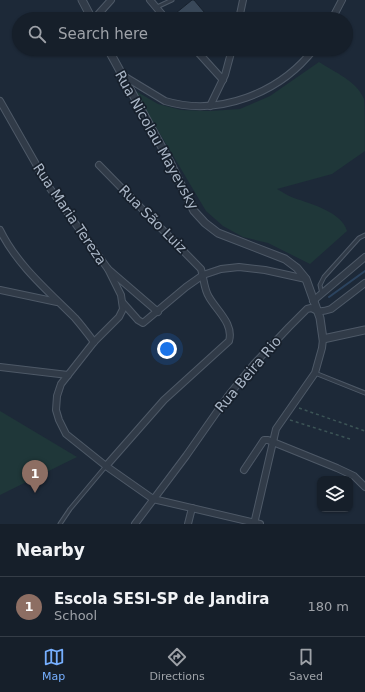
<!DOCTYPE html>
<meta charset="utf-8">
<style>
:root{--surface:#161f2a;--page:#1f2732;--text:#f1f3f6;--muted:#9ea2a8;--line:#353d47;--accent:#76afff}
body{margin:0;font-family:"DejaVu Sans",sans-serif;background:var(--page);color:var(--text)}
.controls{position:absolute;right:12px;bottom:12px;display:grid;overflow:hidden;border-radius:8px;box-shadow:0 1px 3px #0004}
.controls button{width:36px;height:36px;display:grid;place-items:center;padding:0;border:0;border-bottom:1px solid var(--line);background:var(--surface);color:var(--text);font:20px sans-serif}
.you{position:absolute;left:167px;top:349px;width:14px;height:14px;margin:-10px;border:3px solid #fff;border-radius:50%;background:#1a73e8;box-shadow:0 0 0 6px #1a73e833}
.badge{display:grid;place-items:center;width:26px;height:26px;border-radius:50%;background:var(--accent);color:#fff;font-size:13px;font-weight:700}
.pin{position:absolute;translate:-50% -33px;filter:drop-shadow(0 1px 2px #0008)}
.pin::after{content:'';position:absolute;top:21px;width:14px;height:12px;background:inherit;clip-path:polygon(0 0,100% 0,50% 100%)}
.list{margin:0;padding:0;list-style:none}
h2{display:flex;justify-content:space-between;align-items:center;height:52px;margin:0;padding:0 16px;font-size:17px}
h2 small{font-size:13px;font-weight:400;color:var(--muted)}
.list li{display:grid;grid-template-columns:26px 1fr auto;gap:12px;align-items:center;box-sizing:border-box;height:60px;padding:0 16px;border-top:1px solid var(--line)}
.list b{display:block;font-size:15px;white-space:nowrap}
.list p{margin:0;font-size:13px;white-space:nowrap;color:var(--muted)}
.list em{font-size:13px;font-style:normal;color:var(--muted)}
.icon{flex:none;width:22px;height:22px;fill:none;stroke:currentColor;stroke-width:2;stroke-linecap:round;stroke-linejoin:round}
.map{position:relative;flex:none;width:365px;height:524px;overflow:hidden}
.search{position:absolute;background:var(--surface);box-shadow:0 1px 3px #0004;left:12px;right:12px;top:12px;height:44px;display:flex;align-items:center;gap:10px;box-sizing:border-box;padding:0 14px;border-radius:22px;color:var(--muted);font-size:15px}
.sheet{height:112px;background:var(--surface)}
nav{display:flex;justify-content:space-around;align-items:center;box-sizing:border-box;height:56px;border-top:1px solid var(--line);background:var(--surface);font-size:11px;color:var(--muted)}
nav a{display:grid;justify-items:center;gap:2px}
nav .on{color:var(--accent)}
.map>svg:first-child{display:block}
</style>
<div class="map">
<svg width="365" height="524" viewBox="0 0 365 524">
<rect width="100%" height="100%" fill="#1d2938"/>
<g fill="#1f3739">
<path d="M319,62c15,10 38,19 45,37 1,6 1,43 1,52l-33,23 -55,15c6,3 11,7 17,9 17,6 48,14 53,33l-37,33 -42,-21 -25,-6 -20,-11 -17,-15 -72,-121 24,14 23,6 29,1 30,-2 30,-13z"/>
<path d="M0,411l77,46 -77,38z"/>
</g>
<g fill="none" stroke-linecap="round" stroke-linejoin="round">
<path stroke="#2c445f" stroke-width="2" d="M329,297l36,-26"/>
</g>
<path fill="#394859" stroke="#18222e" d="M192,0h2l16,19h-28l-6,-6z"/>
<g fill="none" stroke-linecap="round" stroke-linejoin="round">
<g stroke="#4e5967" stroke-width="5">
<g id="service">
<path d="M157,7l15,-7"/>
<path d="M322,294l-2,-9 4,-8 35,-39 6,-3"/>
<path d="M315,373l50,20"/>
<path d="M60,524l10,-15 36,-43"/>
</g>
</g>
<g stroke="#4e5967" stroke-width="8">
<g id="minor">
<path d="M150,0l16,19"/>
<path d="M94,19l17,-19"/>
<path d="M239,19l4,-19"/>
<path d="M332,19l10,-19"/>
<path d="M195,49l28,31"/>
<path d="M122,75l43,26c54,16 115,-8 149,-52"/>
<path d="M0,101l49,86 59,82 50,43"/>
<path d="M210,106l15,-31 7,-26"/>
<path d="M99,165l102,104c3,10 3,20 8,28 8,14 25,27 20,44l-65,59 -58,66"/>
<path d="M0,230c17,35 48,61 75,88 7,8 13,16 19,24"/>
<path d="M108,269l13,26 2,14 -4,8 -25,25 -33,42 -4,12 -1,14 3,10 7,14 40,32 47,33 107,25"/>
<path d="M0,290l57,12"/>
<path d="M313,301l52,-44"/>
<path d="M123,303l15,17 5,3 43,-36 17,-12 18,-6 18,-2 26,3 41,9"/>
<path d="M0,367l68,8"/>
<path d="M244,470l20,-30h4l69,28 17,8 11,11"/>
<path d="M135,524l51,-68 42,-60 26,-32 35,-37 18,-18 4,-1c7,4 11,4 20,1l34,-26"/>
<path d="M188,524l4,-16"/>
<path d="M254,524l22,-95 39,-56 7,-25 1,-9"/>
</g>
</g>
<g stroke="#4e5967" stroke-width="9">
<g id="tertiary">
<path d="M82,0l10,19"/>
<path d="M108,49l62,113 24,49 11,12 13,10 67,26 12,9 9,11 14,39 3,21 42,-9"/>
</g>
</g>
<g stroke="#3c5456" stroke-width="1.5" stroke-dasharray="3 3" stroke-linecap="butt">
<path d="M299,408l66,23"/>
<path d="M290,420l60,19"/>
</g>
<use href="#service" stroke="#313b48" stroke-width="3"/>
<use href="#minor" stroke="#313b48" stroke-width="6"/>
<use href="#tertiary" stroke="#313b48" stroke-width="7"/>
</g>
<g text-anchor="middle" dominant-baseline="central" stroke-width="3.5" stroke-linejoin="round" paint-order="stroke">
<g font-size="14" fill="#aab6c6" stroke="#17202c">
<text transform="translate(157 140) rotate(61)">Rua Nicolau Mayevsky</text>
<text transform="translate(70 214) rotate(56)">Rua Maria Tereza</text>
<text transform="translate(153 219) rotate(45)">Rua São Luiz</text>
<text transform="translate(248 374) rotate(-50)">Rua Beira Rio</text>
</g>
</g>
</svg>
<div class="controls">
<button><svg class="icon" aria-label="layers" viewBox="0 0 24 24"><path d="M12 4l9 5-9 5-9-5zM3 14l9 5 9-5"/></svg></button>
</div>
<div class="you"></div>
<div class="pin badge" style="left:35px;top:493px;background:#8d6e63">1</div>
<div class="search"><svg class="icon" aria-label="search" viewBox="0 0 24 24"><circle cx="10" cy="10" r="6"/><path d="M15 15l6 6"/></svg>Search here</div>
</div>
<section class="sheet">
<h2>Nearby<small></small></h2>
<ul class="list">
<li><span class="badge" style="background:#8d6e63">1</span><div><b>Escola SESI-SP de Jandira</b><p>School</p></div><em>180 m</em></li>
</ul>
</section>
<nav>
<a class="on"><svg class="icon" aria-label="map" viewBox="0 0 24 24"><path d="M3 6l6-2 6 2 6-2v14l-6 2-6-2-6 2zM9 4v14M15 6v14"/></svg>Map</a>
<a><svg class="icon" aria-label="directions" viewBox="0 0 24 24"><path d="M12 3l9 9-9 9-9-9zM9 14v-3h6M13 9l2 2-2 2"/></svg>Directions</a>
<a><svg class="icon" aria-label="saved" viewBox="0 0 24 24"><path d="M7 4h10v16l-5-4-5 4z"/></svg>Saved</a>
</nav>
